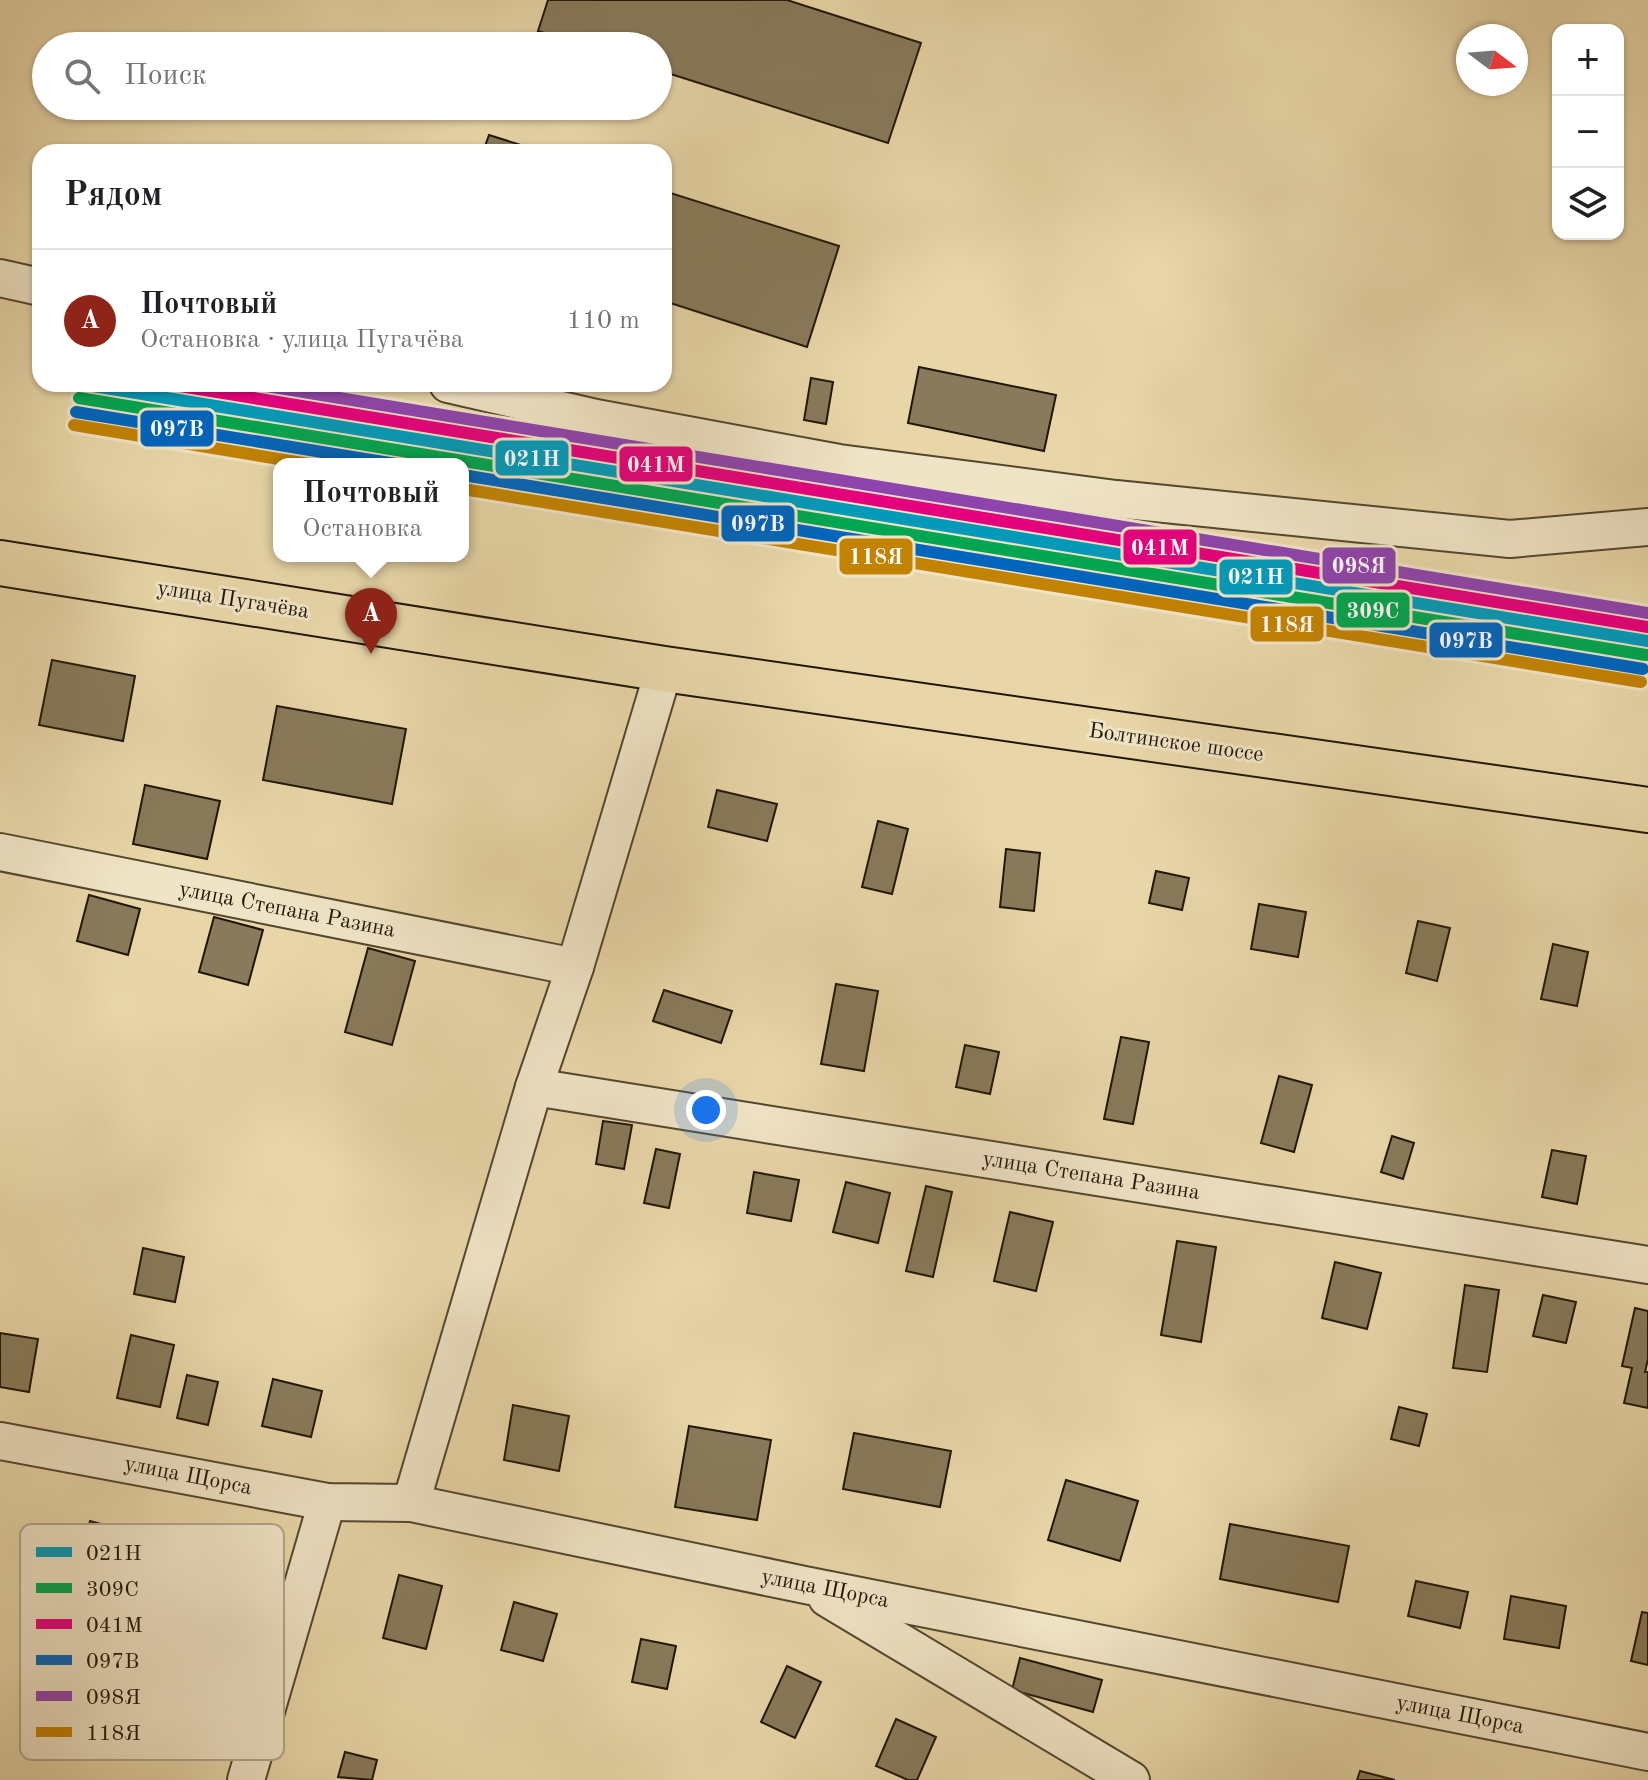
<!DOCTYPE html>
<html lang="ru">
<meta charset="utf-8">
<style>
:root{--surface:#fff;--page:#f2f2f2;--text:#202124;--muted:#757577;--line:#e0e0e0;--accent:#8f2418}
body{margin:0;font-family:"Old Standard TT",serif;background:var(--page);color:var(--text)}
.controls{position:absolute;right:24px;top:24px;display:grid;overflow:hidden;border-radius:16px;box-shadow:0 2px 6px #0004}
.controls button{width:72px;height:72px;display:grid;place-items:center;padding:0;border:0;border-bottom:2px solid var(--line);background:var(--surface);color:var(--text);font:40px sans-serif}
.compass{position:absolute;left:1456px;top:24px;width:72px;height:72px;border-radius:50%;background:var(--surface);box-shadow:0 2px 6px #0004;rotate:106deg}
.you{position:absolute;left:706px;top:1110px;width:28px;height:28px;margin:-20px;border:6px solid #fff;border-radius:50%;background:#1a73e8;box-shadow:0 0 0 12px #1a73e833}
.badge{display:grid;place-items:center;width:52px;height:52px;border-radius:50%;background:var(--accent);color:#fff;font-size:26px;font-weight:700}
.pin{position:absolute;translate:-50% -66px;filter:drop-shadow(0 2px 4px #0008)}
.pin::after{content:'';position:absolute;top:42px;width:28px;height:24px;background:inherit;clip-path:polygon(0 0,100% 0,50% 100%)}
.popup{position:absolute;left:273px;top:458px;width:196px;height:104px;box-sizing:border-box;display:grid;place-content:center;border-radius:16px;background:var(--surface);filter:drop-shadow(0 2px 6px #0005);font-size:26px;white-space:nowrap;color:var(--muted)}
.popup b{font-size:30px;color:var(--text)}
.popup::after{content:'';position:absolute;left:50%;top:100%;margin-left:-16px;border:16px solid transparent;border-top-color:var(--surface)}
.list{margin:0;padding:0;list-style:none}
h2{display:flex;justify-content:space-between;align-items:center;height:104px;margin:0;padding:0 32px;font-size:34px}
h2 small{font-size:26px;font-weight:400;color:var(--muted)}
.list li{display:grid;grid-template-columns:52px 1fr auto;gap:24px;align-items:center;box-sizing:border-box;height:144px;padding:0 32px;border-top:2px solid var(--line)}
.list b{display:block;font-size:30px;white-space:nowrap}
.list p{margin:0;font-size:26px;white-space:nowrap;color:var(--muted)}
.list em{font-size:26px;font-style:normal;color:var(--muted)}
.icon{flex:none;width:44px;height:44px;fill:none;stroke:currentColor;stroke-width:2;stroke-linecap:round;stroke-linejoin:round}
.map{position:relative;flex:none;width:1648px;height:1780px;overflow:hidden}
.search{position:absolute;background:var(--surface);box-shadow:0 2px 6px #0004;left:32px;top:32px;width:640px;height:88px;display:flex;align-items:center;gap:20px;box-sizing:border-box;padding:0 28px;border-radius:44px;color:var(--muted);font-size:30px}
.panel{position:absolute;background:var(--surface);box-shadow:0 2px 6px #0004;left:32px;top:144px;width:640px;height:248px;border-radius:24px}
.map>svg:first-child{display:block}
</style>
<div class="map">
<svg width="1648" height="1780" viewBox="0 0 1648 1780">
<rect width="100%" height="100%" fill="#e8d6a8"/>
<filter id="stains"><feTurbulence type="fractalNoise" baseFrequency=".0025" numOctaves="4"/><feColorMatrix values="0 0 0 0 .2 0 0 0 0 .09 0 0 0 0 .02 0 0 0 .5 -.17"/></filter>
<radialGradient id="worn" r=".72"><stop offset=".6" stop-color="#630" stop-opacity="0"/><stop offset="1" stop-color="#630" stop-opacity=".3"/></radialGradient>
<g fill="#887a5a" stroke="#211606" stroke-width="2">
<path d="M548,0h239l134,43 -33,100 -230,-73v-24h-74l-46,-15z"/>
<path d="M489,135l54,17h-60z"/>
<path d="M664,191l175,55 -32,101 -143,-46z"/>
<path d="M919,367l137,28 -12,56 -136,-28z"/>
<path d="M811,378l22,4 -7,42 -22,-4z"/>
<path d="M52,660l83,16 -12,65 -84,-16z"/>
<path d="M277,706l129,23 -14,75 -129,-24z"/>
<path d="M145,785l75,16 -13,58 -74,-15z"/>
<path d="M717,790l60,14 -10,37 -59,-14z"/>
<path d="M878,821l30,8 -16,65 -30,-7z"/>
<path d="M1006,849l34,4 -6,58 -34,-4z"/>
<path d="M1156,871l33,7 -7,32 -33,-7z"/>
<path d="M89,895l51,14 -12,46 -51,-14z"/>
<path d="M1259,904l47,8 -8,45 -47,-8z"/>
<path d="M214,917l49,13 -15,55 -49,-13z"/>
<path d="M1418,921l32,7 -13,53 -31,-8z"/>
<path d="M1553,944l35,8 -11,54 -36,-7z"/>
<path d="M368,948l47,13 -23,84 -47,-13z"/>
<path d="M836,984l42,7 -14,80 -43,-7z"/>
<path d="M664,990l68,21 -11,32 -68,-22z"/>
<path d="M1121,1037l28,5 -16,82 -29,-5z"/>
<path d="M965,1045l34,7 -9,42 -34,-7z"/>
<path d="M1279,1076l33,9 -18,67 -33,-9z"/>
<path d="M603,1121l29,4 -8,44 -28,-5z"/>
<path d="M1392,1136l22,7 -11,36 -22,-7z"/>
<path d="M656,1149l24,5 -11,54 -25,-5z"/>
<path d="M1552,1150l34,6 -9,48 -35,-7z"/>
<path d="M754,1172l45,8 -8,41 -44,-8z"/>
<path d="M846,1182l44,11 -12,50 -45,-11z"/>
<path d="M926,1186l26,6 -19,85 -27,-6z"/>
<path d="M1010,1212l43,10 -17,69 -42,-10z"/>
<path d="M1177,1241l39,6 -15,95 -40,-7z"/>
<path d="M143,1248l41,9 -9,45 -41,-8z"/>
<path d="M1335,1262l46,11 -14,56 -45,-11z"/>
<path d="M1465,1285l34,5 -12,82 -34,-4z"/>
<path d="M1543,1295l33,7 -10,41 -33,-7z"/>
<path d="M1635,1308l13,3v48l-3,13h3v36l-24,-5 8,-35 -10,-2z"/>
<path d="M0,1333l38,6 -9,53 -29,-5z"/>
<path d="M131,1335l43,10 -14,62 -43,-9z"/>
<path d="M187,1375l31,7 -10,43 -31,-7z"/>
<path d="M273,1379l49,12 -11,46 -49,-11z"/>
<path d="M513,1405l56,11 -10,55 -55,-11z"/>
<path d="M1399,1407l28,7 -8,32 -28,-7z"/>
<path d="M689,1426l82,14 -14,80 -82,-13z"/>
<path d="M854,1433l97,18 -11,56 -97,-18z"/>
<path d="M1066,1480l72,21 -18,60 -72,-21z"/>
<path d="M90,1521l43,12 -17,61 -43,-11z"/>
<path d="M1230,1524l119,22 -11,56 -118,-23z"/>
<path d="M240,1545l41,12 -20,65 -40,-12z"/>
<path d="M399,1575l43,11 -16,63 -43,-11z"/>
<path d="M1416,1581l52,11 -8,36 -52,-12z"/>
<path d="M1511,1596l55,10 -7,42 -55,-9z"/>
<path d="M514,1602l43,12 -14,47 -42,-11z"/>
<path d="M1642,1612l6,1v52l-17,-4z"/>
<path d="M641,1639l35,7 -9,43 -35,-7z"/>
<path d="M1020,1658l82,22 -9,32 -81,-22z"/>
<path d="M787,1666l34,16 -26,56 -34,-16z"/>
<path d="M40,1682l34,8 -7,32 -35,-8z"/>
<path d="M896,1719l40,18 -19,43h-9l-32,-14z"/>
<path d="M345,1752l32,8 -5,20 -34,-3z"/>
<path d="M1360,1771l35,9h-38z"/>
</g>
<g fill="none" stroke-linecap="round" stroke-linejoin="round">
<g stroke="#53462e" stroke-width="40">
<g id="minor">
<path d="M0,278l40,9"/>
<path d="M448,384l148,34 243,45 277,36 394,40 138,-12"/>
<path d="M0,852l575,115"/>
<path d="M534,1087l1114,178"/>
<path d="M0,1441l327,61 84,1 394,82 843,167"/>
<path d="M411,1503l123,-416 41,-120 89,-298"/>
<path d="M827,1598l304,182"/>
<path d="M246,1780l81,-278"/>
</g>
</g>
<g stroke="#211606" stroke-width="48">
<path id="major" d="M0,563l664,106 984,141"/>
</g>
<use href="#minor" stroke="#f0e4c6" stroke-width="36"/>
<use href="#major" stroke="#e8d6a8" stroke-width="44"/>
<g stroke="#f0e4c6" stroke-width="18">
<path id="rail-1" d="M81,384l1567,257"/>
</g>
<g stroke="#f0e4c6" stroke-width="18">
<path id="rail-2" d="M79,398l1567,257"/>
</g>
<g stroke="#f0e4c6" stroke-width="18">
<path id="rail-3" d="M168,384l1480,243"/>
</g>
<g stroke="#f0e4c6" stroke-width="18">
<g id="rail-4">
<path d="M76,412l320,52"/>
<path d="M463,475l1180,194"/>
</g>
</g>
<g stroke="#f0e4c6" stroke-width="18">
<path id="rail-5" d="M254,384l1394,229"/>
</g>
<g stroke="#f0e4c6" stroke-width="18">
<g id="rail-6">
<path d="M74,425l235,39"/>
<path d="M463,489l1178,193"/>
</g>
</g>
<use href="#rail-1" stroke="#039aba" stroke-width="12"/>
<use href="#rail-2" stroke="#00a651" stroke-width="12"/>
<use href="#rail-3" stroke="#e5007d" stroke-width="12"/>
<use href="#rail-4" stroke="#0065bd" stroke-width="12"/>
<use href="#rail-5" stroke="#8e44ad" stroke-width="12"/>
<use href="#rail-6" stroke="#c28202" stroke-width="12"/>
</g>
<g text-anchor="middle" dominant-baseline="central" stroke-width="6" stroke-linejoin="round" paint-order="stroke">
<g font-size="22" fill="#211606" stroke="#f0e4c6">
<text transform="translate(233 600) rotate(9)">улица Пугачёва</text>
<text transform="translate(1176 743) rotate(8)">Болтинское шоссе</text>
<text transform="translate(287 910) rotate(11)">улица Степана Разина</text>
<text transform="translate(1091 1176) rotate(9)">улица Степана Разина</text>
<text transform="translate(188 1476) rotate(11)">улица Щорса</text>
<text transform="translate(825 1589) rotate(11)">улица Щорса</text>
<text transform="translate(1460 1715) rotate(11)">улица Щорса</text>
</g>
</g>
<rect x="20" y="1524" width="264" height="236" rx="12" fill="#f0e4c6" stroke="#b2a68c" stroke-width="2"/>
<rect x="36" y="1547" width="36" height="10" fill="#039aba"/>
<rect x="36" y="1583" width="36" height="10" fill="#00a651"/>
<rect x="36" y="1619" width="36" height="10" fill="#e5007d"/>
<rect x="36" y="1655" width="36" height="10" fill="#0065bd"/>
<rect x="36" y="1691" width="36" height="10" fill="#8e44ad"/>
<rect x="36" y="1727" width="36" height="10" fill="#c28202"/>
<g font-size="22" fill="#211606">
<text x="86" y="1560">021Н</text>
<text x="86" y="1596">309С</text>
<text x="86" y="1632">041М</text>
<text x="86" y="1668">097В</text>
<text x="86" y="1704">098Я</text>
<text x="86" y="1740">118Я</text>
</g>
<g stroke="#f0e4c6" stroke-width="3">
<rect x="139" y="409" width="76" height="39" rx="8" fill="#0065bd"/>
<rect x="494" y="439" width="76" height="38" rx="8" fill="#039aba"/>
<rect x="618" y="445" width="76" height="38" rx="8" fill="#e5007d"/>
<rect x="720" y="504" width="76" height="39" rx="8" fill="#0065bd"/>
<rect x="1122" y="528" width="76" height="38" rx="8" fill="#e5007d"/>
<rect x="838" y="537" width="76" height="39" rx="8" fill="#c28202"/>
<rect x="1321" y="546" width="76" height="39" rx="8" fill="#8e44ad"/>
<rect x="1218" y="558" width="76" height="38" rx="8" fill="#039aba"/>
<rect x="1335" y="591" width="76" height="38" rx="8" fill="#00a651"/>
<rect x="1249" y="605" width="76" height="38" rx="8" fill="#c28202"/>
<rect x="1428" y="621" width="76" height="38" rx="8" fill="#0065bd"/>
</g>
<g font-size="22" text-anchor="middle" font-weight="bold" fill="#fff">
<text x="177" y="436">097В</text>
<text x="532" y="466">021Н</text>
<text x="656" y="472">041М</text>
<text x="758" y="531">097В</text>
<text x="1160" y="555">041М</text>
<text x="876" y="564">118Я</text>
<text x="1359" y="573">098Я</text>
<text x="1256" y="584">021Н</text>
<text x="1373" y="618">309С</text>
<text x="1287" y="632">118Я</text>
<text x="1466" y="648">097В</text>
</g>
<rect width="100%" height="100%" filter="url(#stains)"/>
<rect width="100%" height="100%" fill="url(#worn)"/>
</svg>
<div class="controls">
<button>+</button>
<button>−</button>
<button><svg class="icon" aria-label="layers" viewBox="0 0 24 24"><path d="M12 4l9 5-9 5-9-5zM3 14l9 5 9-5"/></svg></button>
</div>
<svg class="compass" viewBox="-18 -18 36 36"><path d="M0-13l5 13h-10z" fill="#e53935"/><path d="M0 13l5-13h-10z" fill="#757577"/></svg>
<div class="you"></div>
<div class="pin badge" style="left:371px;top:654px">A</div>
<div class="popup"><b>Почтовый</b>Остановка</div>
<div class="search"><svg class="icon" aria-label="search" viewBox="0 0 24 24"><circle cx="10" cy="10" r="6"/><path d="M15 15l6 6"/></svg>Поиск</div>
<section class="panel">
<h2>Рядом<small></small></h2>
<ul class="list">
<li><span class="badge">A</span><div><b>Почтовый</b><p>Остановка · улица Пугачёва</p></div><em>110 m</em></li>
</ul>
</section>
</div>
